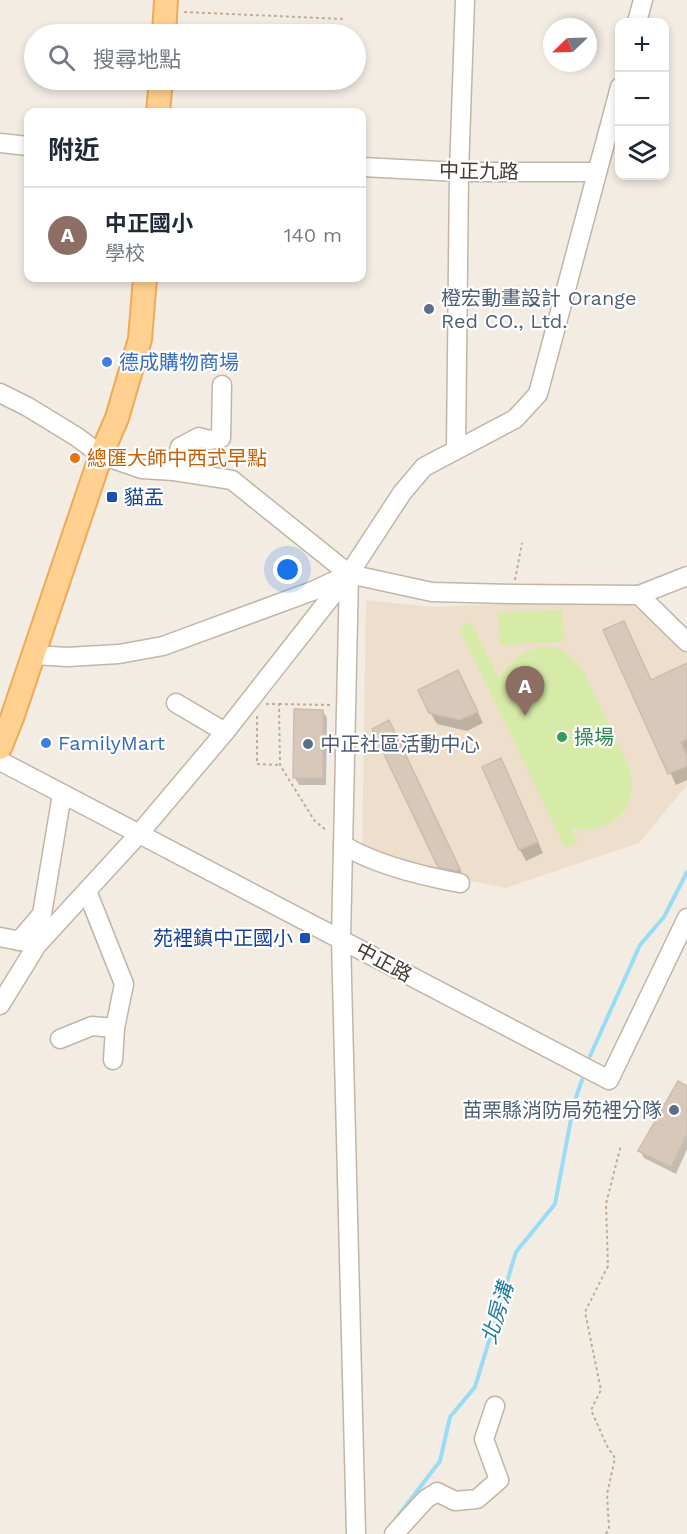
<!DOCTYPE html>
<html lang="zh-TW">
<meta charset="utf-8">
<style>
:root{--surface:#fff;--page:#f2f2f3;--text:#1f2937;--muted:#747a83;--line:#e0e1e3;--accent:#db2777}
body{margin:0;font-family:"Work Sans","Noto Sans TC",sans-serif;background:var(--page);color:var(--text)}
.controls{position:absolute;right:18px;top:18px;display:grid;overflow:hidden;border-radius:12px;box-shadow:0 3px 9px #0003}
.controls button{width:54px;height:54px;display:grid;place-items:center;padding:0;border:0;border-bottom:2px solid var(--line);background:var(--surface);color:var(--text);font:30px sans-serif}
.compass{position:absolute;left:543px;top:18px;width:54px;height:54px;border-radius:50%;background:var(--surface);box-shadow:0 3px 9px #0003;rotate:247deg}
.you{position:absolute;left:288px;top:570px;width:21px;height:21px;margin:-15px;border:4px solid #fff;border-radius:50%;background:#1a73e8;box-shadow:0 0 0 9px #1a73e833}
.badge{display:grid;place-items:center;width:39px;height:39px;border-radius:50%;background:var(--accent);color:#fff;font-size:20px;font-weight:700}
.pin{position:absolute;translate:-50% -50px;filter:drop-shadow(0 2px 3px #0008)}
.pin::after{content:'';position:absolute;top:32px;width:21px;height:18px;background:inherit;clip-path:polygon(0 0,100% 0,50% 100%)}
.list{margin:0;padding:0;list-style:none}
h2{display:flex;justify-content:space-between;align-items:center;height:78px;margin:0;padding:0 24px;font-size:26px}
h2 small{font-size:20px;font-weight:400;color:var(--muted)}
.list li{display:grid;grid-template-columns:39px 1fr auto;gap:18px;align-items:center;box-sizing:border-box;height:96px;padding:0 24px;border-top:2px solid var(--line)}
.list b{display:block;font-size:22px;white-space:nowrap}
.list p{margin:0;font-size:20px;white-space:nowrap;color:var(--muted)}
.list em{font-size:20px;font-style:normal;color:var(--muted)}
.icon{flex:none;width:33px;height:33px;fill:none;stroke:currentColor;stroke-width:2;stroke-linecap:round;stroke-linejoin:round}
.map{position:relative;flex:none;width:687px;height:1534px;overflow:hidden}
.search{position:absolute;background:var(--surface);box-shadow:0 3px 9px #0003;left:24px;top:24px;width:342px;height:66px;display:flex;align-items:center;gap:15px;box-sizing:border-box;padding:0 21px;border-radius:33px;color:var(--muted);font-size:22px}
.panel{position:absolute;background:var(--surface);box-shadow:0 3px 9px #0003;left:24px;top:108px;width:342px;height:174px;border-radius:12px}
.map>svg:first-child{display:block}
</style>
<div class="map">
<svg width="687" height="1534" viewBox="0 0 687 1534">
<rect width="100%" height="100%" fill="#f3ece3"/>
<path fill="#eddfcb" d="M636,597l51,50v138l-48,58 -133,45 -144,-29 4,-259 69,7z"/>
<g fill="#d6eba7">
<path d="M562,610l2,32 -64,3 -2,-32z"/>
<path d="M471,622l28,56c21,-33 59,-46 84,-7l45,94c14,41 -15,71 -57,63l7,14 -13,6 -106,-220z"/>
</g>
<g fill="#0003">
<path d="M624,623l28,58 35,-16v115l-11,5 -71,-154z"/>
<path d="M464,683l19,40 -16,8 -30,-7 -7,-12z"/>
<path d="M323,711l4,7 -1,67h-27l-4,-7z"/>
<path d="M395,733l70,147 -19,-2 -6,-12z"/>
<path d="M506,771l37,82 -17,8 -6,-11z"/>
<path d="M687,1088v61l-11,25 -32,-16 -4,-7z"/>
</g>
<g fill="none" stroke-linecap="round" stroke-linejoin="round">
<g stroke="#99dcf5" stroke-width="4">
<path d="M590,1056l50,-111 24,-28 23,-45"/>
<path d="M395,1520l45,-59 10,-44 25,-30 41,-135 39,-48 19,-101 8,-23"/>
</g>
</g>
<g fill="#d8c8ba" stroke="#d0bcaa" stroke-width="1.5">
<path d="M624,621l27,59 36,-17v76l-6,3 6,14v10l-19,8 -65,-144z"/>
<path d="M458,670l20,42 -18,8 -31,-7 -11,-23z"/>
<path d="M294,709l29,1v68h-30z"/>
<path d="M389,720l71,149 -4,2 -18,-4 -66,-138z"/>
<path d="M501,758l37,84 -19,8 -37,-83z"/>
<path d="M678,1081l9,5v48l-16,33 -33,-16z"/>
</g>
<g fill="none" stroke-linecap="round" stroke-linejoin="round">
<g stroke="#c2b5a8" stroke-width="21">
<g id="minor">
<path d="M637,22l6,-22"/>
<path d="M0,143l28,3"/>
<path d="M362,167l97,5h138"/>
<path d="M0,393l28,14 49,30 24,18 41,14 32,2 58,9 117,94 -8,365 15,595"/>
<path d="M456,450l3,-278 6,-172"/>
<path d="M174,471l6,-24 19,-10 10,3 12,-2 1,-53"/>
<path d="M639,595l48,47"/>
<path d="M34,655l33,2 52,-3 44,-8 152,-56 34,-16 83,18 81,2 126,1 48,-19"/>
<path d="M176,703l49,29"/>
<path d="M0,761l609,319 78,-162"/>
<path d="M343,845c33,20 79,31 117,38"/>
<path d="M87,891l37,93 -9,44 -2,32"/>
<path d="M0,937l31,6"/>
<path d="M19,941l23,-27 20,-120"/>
<path d="M0,1005l37,-60 101,-110 87,-103 124,-158 53,-81 22,-26 91,-48 23,-25 82,-307"/>
<path d="M60,1039l32,-13 23,2"/>
<path d="M394,1534l32,-35 11,-7 18,9 22,-2 22,-19 -15,-41 11,-33"/>
</g>
</g>
<g stroke="#ecab57" stroke-width="26">
<g id="major">
<path d="M164,34l2,-34"/>
<path d="M158,112l3,-32"/>
<path d="M0,748l12,-30 89,-263 16,-37 23,-79 5,-61"/>
</g>
</g>
<g stroke="#c2ac95" stroke-width="2" stroke-dasharray="3 3" stroke-linecap="butt">
<path d="M184,12l159,7"/>
<path d="M515,580l7,-37"/>
<path d="M266,704h13l1,61 34,55 13,11"/>
<path d="M279,704l52,1"/>
<path d="M257,716v48l23,1"/>
<path d="M606,1534l3,-6 -2,-34 8,-36 -8,-12 -16,-36 10,-20 -16,-78 23,-46 -2,-62 15,-59"/>
</g>
<use href="#minor" stroke="#fff" stroke-width="18"/>
<use href="#major" stroke="#ffd08f" stroke-width="22"/>
</g>
<g fill="#5c6f8a" stroke="#fff" stroke-width="2">
<circle cx="429" cy="309" r="6"/>
<circle cx="308" cy="744" r="6"/>
<circle cx="674" cy="1110" r="6"/>
</g>
<g fill="#3f7fe0" stroke="#fff" stroke-width="2">
<circle cx="107" cy="362" r="6"/>
<circle cx="46" cy="743" r="6"/>
</g>
<circle fill="#e8710a" stroke="#fff" stroke-width="2" cx="75" cy="458" r="6"/>
<g fill="#1a4fb4" stroke="#fff" stroke-width="2">
<rect x="106" y="491" width="12" height="12" rx="3"/>
<rect x="299" y="932" width="12" height="12" rx="3"/>
</g>
<circle fill="#2e9e5b" stroke="#fff" stroke-width="2" cx="562" cy="737" r="6"/>
<g text-anchor="middle" dominant-baseline="central" stroke-width="4.5" stroke-linejoin="round" paint-order="stroke">
<g font-size="20" fill="#453b33" stroke="#fff">
<text transform="translate(479 171) rotate(1)">中正九路</text>
<text transform="translate(384 962) rotate(28)">中正路</text>
</g>
<g font-size="20" fill="#4e5e75" stroke="#fff" text-anchor="start">
<text x="441" y="298">橙宏動畫設計 Orange<tspan x="441" dy="23">Red CO., Ltd.</tspan></text>
<text x="320" y="744">中正社區活動中心</text>
<text x="662" y="1110" text-anchor="end">苗栗縣消防局苑裡分隊</text>
</g>
<g font-size="20" fill="#366cbe" stroke="#fff" text-anchor="start">
<text x="119" y="362">德成購物商場</text>
<text x="58" y="743">FamilyMart</text>
</g>
<g font-size="20" fill="#c56008" stroke="#fff" text-anchor="start">
<text x="87" y="458">總匯大師中西式早點</text>
</g>
<g font-size="20" fill="#164399" stroke="#fff" text-anchor="start">
<text x="124" y="497">貓盂</text>
<text x="293" y="938" text-anchor="end">苑裡鎮中正國小</text>
</g>
<g font-size="20" fill="#27864d" stroke="#fff" text-anchor="start">
<text x="574" y="737">操場</text>
</g>
<g font-size="21" font-style="italic" fill="#217b9f" stroke="#fff">
<text transform="translate(497 1313) rotate(-73)">北房溝</text>
</g>
</g>
</svg>
<div class="controls">
<button>+</button>
<button>−</button>
<button><svg class="icon" aria-label="layers" viewBox="0 0 24 24"><path d="M12 4l9 5-9 5-9-5zM3 14l9 5 9-5"/></svg></button>
</div>
<svg class="compass" viewBox="-18 -18 36 36"><path d="M0-13l5 13h-10z" fill="#e53935"/><path d="M0 13l5-13h-10z" fill="#747a83"/></svg>
<div class="you"></div>
<div class="pin badge" style="left:525px;top:716px;background:#8d6e63">A</div>
<div class="search"><svg class="icon" aria-label="search" viewBox="0 0 24 24"><circle cx="10" cy="10" r="6"/><path d="M15 15l6 6"/></svg>搜尋地點</div>
<section class="panel">
<h2>附近<small></small></h2>
<ul class="list">
<li><span class="badge" style="background:#8d6e63">A</span><div><b>中正國小</b><p>學校</p></div><em>140 m</em></li>
</ul>
</section>
</div>
